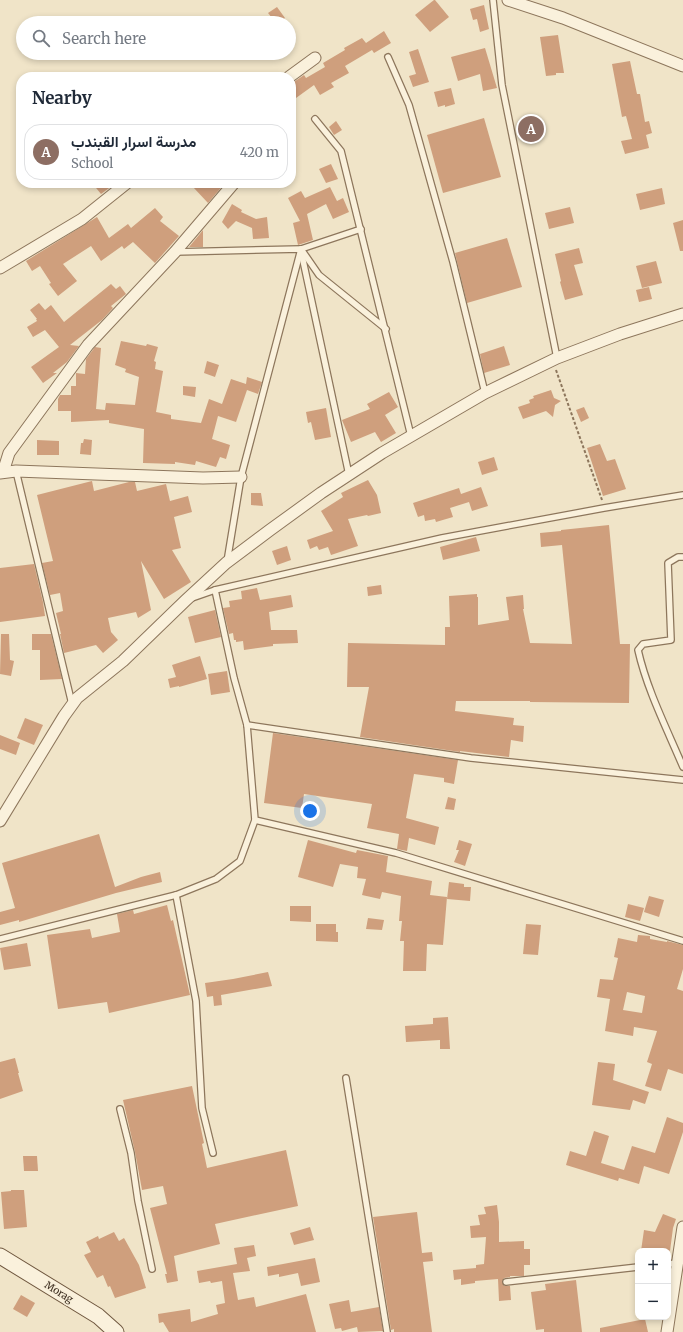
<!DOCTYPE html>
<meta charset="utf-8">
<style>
:root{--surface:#fff;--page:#f2f2f3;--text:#1f2937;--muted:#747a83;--line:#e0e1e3;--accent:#0b8043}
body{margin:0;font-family:Merriweather,Vazirmatn,serif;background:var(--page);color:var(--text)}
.controls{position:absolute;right:12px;bottom:12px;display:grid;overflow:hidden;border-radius:8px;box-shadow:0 2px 6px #0003}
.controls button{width:36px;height:36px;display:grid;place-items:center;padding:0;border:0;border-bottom:1px solid var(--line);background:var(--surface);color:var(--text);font:20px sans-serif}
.you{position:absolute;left:310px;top:811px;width:14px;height:14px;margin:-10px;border:3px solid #fff;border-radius:50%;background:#1a73e8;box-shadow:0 0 0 6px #1a73e833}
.badge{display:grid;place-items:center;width:26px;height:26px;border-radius:50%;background:var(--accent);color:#fff;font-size:13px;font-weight:700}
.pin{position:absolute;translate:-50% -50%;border:2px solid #fff;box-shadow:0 1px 4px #0006}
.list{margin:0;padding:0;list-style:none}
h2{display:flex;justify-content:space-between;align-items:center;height:52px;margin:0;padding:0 16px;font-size:17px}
h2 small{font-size:13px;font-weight:400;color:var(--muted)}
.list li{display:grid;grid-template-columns:26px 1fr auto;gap:12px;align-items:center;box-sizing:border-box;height:56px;margin:0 8px 8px;padding:0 8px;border:1px solid var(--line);border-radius:16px}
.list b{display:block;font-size:15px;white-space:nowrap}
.list p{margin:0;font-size:13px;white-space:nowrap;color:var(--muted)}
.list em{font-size:13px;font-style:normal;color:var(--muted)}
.icon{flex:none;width:22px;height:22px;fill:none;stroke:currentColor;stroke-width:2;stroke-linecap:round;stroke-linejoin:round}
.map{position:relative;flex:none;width:683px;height:1332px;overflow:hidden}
.search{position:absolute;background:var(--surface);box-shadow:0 2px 6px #0003;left:16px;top:16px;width:280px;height:44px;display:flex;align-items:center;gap:10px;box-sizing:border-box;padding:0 14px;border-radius:22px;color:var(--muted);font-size:15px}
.panel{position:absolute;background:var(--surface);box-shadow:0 2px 6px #0003;left:16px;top:72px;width:280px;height:116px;border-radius:16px}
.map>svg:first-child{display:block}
</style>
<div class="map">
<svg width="683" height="1332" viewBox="0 0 683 1332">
<rect width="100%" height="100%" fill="#f0e4c8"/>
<g fill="#cf9f7d" fill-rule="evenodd">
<path d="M434,0h1l14,17 -19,15 -15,-17z"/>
<path d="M484,5l5,24 -9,3 -3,-13 -4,1 -3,-11z"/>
<path d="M277,7l8,11 -7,5h-2l-8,-10z"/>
<path d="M384,31l7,12 -17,10 -2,-3 -27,16 4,7 -18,10 3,4 -14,8 -6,-10 -18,13 -5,-8v-6l13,-9 2,3 19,-11 -2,-4 22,-13 -1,-2 18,-10 4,5z"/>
<path d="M558,35l6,38h-8v2l-10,1 -6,-39z"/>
<path d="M485,48l12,40 -14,3 -3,-17 -22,7 -7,-24z"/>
<path d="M418,49l11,33 -16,5 -4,-11 7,-2 -7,-22z"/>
<path d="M630,61l7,33h3l5,28 4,-1 3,12 -6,2 3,13 -24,6 -4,-13 11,-2 -6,-23 -4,1 -10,-53z"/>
<path d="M451,88l4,16 -10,3v-2l-7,2 -4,-15z"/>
<path d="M484,118l17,59 -58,16 -16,-58z"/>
<path d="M336,121l6,9 -8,5 -5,-8z"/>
<path d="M331,164l7,15 -12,4 -7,-14z"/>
<path d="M92,183h24l-15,11z"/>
<path d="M198,183h27l-17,20 -15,-16z"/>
<path d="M330,187l7,14 6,-3 6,14 -16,7 -7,-15 -19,10 6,26 -15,5 -5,-22 7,-2 -12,-23 13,-7 4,7z"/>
<path d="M662,188l3,16 -25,6 -4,-16z"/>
<path d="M232,204l10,6 -1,2 15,7 11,-2 2,21 -16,1 -1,-11 -16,-7 -8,8 -6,-7z"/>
<path d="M570,207l4,16 -25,6 -4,-16z"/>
<path d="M155,208l8,9 -3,4 19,15 -24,27 -22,-21 -9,7 -2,-3 -21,15 -10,-15 -28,18 14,17 -19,15 -9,-12 2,-1 -11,-17 -8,5 -6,-10 71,-44 12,21 19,-14 3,4z"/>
<path d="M683,220v31h-3l-7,-28z"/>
<path d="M203,230v17h-14l10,-12z"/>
<path d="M507,238l15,49 -55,16 -12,-50z"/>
<path d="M579,248l4,15 -9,2 9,30 -18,5 -5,-18 1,-1 -6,-27z"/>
<path d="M656,261l6,22 -20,5 -6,-22z"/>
<path d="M111,284l5,5 4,-3 6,8 -15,12 2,2 -11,12 -32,25 9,1 -12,16 -14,11h4l-14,10 -12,-16 28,-20 -14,-17 -12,7 -6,-10 10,-6 -1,-2h1l-7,-9 9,-7 6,7 6,-5 13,17z"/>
<path d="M649,287l3,12 -13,3 -3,-12z"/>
<path d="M121,341l25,5 1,-2 11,3 -4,14 2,1 -1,7 8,2 -7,41 15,3v4l30,4 8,-24 13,5 9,-25 15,5 1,-7 15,5 -4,12 -11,-4 -11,32 -18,-6 -6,23 18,6 -4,14 -6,-2 -4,10 -20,-6 -1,4 -20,-3v2l-32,-1 1,-34 -35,-6v-3l-38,2v-11h-13v-12l2,-4h11v-9h5v-13l9,1 1,-15 9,-12 6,1 -5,61 9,1 1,-7 29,2 4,-28 -14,-5 1,-3 -11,-4z"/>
<path d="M504,346l6,19 -26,8 -4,-19z"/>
<path d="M207,361l12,4 -4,12 -11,-4z"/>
<path d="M183,386l13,1 -1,10 -12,-2z"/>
<path d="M551,390l3,8 7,3 -6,4 -2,12 -7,-6 -23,8 -5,-12 12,-4 -1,-3 5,-2 -1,-2z"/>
<path d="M389,392l9,15 -13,8 11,18 -15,9 -6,-10 -24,10 -9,-22 28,-11 -3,-5z"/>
<path d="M584,407l5,11 -8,4 -5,-12z"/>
<path d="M326,408l5,29 -16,3 -4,-18 -3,1 -2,-11z"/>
<path d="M84,439l8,1 -1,15 -11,-1 1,-11h2z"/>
<path d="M37,440l22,1v14h-22z"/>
<path d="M600,444l7,17 8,-2 11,30 -23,7 -16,-48z"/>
<path d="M494,457l4,13 -16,5 -4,-13z"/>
<path d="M368,480l9,15 4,18 -13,3 -1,-1 -19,4 10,27 -27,9 -3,-8 -9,3 -2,-4 -7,3 -3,-9 26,-9 -12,-20 22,-14 -2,-4z"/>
<path d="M92,481l2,10 35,-9h6l2,9 29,-7 4,17 18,-5 4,16 -18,5 7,31 -9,2 19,32 -27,17 -23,-38 10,49 -13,8 -2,-6 -28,6 3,14 7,8 -15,13 -7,-8 -32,8 -4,-19h1l-5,-21 7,-2 -3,-18 -10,2 -8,-32 11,-2 -16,-66z"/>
<path d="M481,487l7,19 -16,5 -3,-9 -19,6 3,9 -17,5 -1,-3 -10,2 -1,-6 -6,2 -5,-14 46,-15 2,6z"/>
<path d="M251,493h10l2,13 -12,-1z"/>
<path d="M609,525l11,119h10l-1,59 -99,-1v-1h-74l-1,10 59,7 -1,7 11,1 -1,16 -12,-2 -2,17 -49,-6v1l-100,-15 9,-50h-22l1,-44 97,2v-18h5l-1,-31 28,-2v3h1v28l31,-5 -3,-23 17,-2 1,14h-1l7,34 42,1 -10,-99 -21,2 -1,-14 21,-2v-1z"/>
<path d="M476,537l4,14 -37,9 -3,-13z"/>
<path d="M287,546l4,14 -14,5 -5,-14z"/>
<path d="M34,564l9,38 2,14 -45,6v-54z"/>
<path d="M381,585l1,9 -14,2 -1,-9z"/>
<path d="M257,588l3,12 31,-5 2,12 -24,5 2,18h26l1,13 -25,1v2l-29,4 -1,-9 -7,1v-2h-2l-1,-7 -4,1 -6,-26 7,-1 -1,-6 13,-2 -1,-8z"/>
<path d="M215,610l6,27 -26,6 -7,-26z"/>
<path d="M1,634h8l1,26 4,1 -3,15 -11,-2z"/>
<path d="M32,634h19l11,45 -22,1v-30h-8z"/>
<path d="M200,656l7,23 -28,8v-1l-9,2 -2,-9 8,-2 -4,-12z"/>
<path d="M227,671l3,21 -19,3 -3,-21z"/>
<path d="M25,718l18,7 -9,20 -17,-7z"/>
<path d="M273,733l185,27 -4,24 -10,-2v-4l-30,-4 -8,44 33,9 -4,18 -26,-7 -2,13 -10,-2 2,-15 -32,-6 5,-24 -68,-10 -2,14 -38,-5z"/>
<path d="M0,735l20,8 -4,12 -16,-6z"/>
<path d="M448,797l8,2 -2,11 -9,-1z"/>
<path d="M99,834l16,53 26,-10 19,-5 2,10 -46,11 -97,29v-2l-19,5v-13l15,-4 -13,-45z"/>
<path d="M308,840l48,13 1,-3 31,6 -2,16 46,9 -2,14 17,2 -4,48 -16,-1 -1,27h-23l1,-30h-4l2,-20h-3l2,-25 -19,-4 -2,7 -18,-4 4,-16 -9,-1 1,-11 -18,-3 -7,23 -35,-10z"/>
<path d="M459,840l13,4 -7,22 -11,-4 5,-12h-3z"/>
<path d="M449,882l15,2v3h7l-1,14 -23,-2z"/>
<path d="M649,896l15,4 -5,17 -15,-5z"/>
<path d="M628,904l16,4 -4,13 -15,-4z"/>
<path d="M167,905l4,16 2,-1 17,75 -81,18 -2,-11 -49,7 -11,-74 43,-6 2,9 28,-6 -3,-18 16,-4 1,4z"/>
<path d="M290,906h21v16l-21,-1z"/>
<path d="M368,918l16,2 -2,10 -16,-1z"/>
<path d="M316,924h20v8h2v10l-22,-1z"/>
<path d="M526,924l15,1 -3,30 -15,-1z"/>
<path d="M638,935l12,1v3l17,3v-1l16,4v24l-6,20 6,2v83l-15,-5 -7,22 -16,-5 7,-22 -5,-2 10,-31 -23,-4 -1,9 -28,-5 5,-32 -13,-2 3,-18 13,1 5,-22 -4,-1 4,-19 19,4zM627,992l18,4 -3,17 -19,-3z"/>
<path d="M27,943l4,23 -27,4 -4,-22z"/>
<path d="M268,972l4,14 -51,9 1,10 -8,1 -1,-10 -6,1 -2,-14 28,-4z"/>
<path d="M448,1017l2,32h-10v-9l-34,2 -1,-16 28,-2v-6z"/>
<path d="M15,1058l4,15h-1l5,18 -23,8v-37z"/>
<path d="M598,1062l17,2 -2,16 36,12 -4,12 -12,-4 -3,10 -38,-5z"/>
<path d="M192,1086l12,57 -2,1 5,24 79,-18 12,56 -83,18 5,20 -46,12 4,25 -11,2 -2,-9h2l-17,-66 17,-4 -4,-18 -21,4 -7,-38 -12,-52z"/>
<path d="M667,1117l16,6v9l-14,42 -25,-8 -5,18 -20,-6 -1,3 -52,-16 4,-14 16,5 8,-25 15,5 -8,27 23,7 8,-24 23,7z"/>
<path d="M23,1156h14l1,15h-14z"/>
<path d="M11,1190h13l3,37 -23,2 -3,-37 10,-1z"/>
<path d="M497,1205l2,17v20l25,-1v8h6v16h-6v11h-14v1l-6,1 -2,3 2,5h6l1,14 -12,1 -1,-22 -23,2v2l-14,2v-6l-7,1 -1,-10 23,-2v-3l8,-1 2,-27 -15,1 -1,-12 10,-1 -2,-10 8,-1 -2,-7z"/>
<path d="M417,1212l5,41 10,-1 1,9 -10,1 9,70h-38v-3l-3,1 -18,-113z"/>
<path d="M663,1214l13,5 -3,9 -3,23h-29l3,-21 11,2z"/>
<path d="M310,1227l4,13 -20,5 -4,-12z"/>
<path d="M114,1232l5,9 5,-3 15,27 7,23 -31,10 -5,-12 -2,1 -5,-12 -6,3 -13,-23 7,-3 -5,-10 12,-6 1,3z"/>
<path d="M254,1245l2,11 -9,2 3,13 -17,2 5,27 16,-3 2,10 50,-13 10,38h-147l-6,-10 -4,1 -1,-9 32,-5 1,13 27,-8 -2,-9 9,-2 -3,-22 -11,2 -1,-2 -11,2 -2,-12 40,-7 -3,-16z"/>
<path d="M315,1258l5,24 -19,4 -3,-13 -19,4v-3l-11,2 -1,-9z"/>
<path d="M576,1280l6,52h-38v-3l-8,1 -5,-38 15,-2 -1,-6z"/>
<path d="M21,1295l14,8 -8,14 -14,-8z"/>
<path d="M349,1300l2,12 28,-5 4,24 -25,1 -1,-5 -15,4 -1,-3 -6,1 -6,-25z"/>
<path d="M645,1319l3,13h-48v-4z"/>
</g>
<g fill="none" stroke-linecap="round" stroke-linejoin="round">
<g stroke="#8d765c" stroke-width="8">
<g id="service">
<path d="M493,0l9,85 55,273"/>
<path d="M388,57l21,48 44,157 32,131"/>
<path d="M315,119l26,32 70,285"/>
<path d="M301,249l60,-20"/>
<path d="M301,251l48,224"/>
<path d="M175,252l126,-3 18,26 67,54"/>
<path d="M16,471l56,233"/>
<path d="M683,557h-5l-10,6 3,77 -28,4 -5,6c9,40 29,79 45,117"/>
<path d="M227,562l14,-85 60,-228"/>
<path d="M215,590l19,88 13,47 8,95 141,33 287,88"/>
<path d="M192,598l23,-8 227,-52 162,-30 79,-13"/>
<path d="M247,725l224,33 212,22"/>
<path d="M176,895l20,106 6,107 11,45"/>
<path d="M0,939l176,-44 40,-16 24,-18 15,-41"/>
<path d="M346,1078l41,254"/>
<path d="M120,1109l11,44 7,48 14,68"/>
<path d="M668,1264l9,-1"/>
<path d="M506,1282l132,-15"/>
</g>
</g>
<g stroke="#8d765c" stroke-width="13">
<g id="minor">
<path d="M508,0l55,18 120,48"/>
<path d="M289,77l26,-19"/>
<path d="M0,268l82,-49 45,-36"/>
<path d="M3,472l6,-19 79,-108 87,-93 59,-69"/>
<path d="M0,473l16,-2 187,7 38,-1"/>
<path d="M0,821l64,-105 13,-18 46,-37 62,-60 41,-38 44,-33 51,-37 61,-40 103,-60 72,-35 63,-24 63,-20"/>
<path d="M667,1332l16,-105"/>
</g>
</g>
<g stroke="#6f573f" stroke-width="17">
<path id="secondary" d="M0,1256l98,60 18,16"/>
</g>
<path stroke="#8d765c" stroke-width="2" stroke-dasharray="3 2" stroke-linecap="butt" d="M556,370l46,130"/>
<use href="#service" stroke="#faf1dc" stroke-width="5.5"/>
<use href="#minor" stroke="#faf1dc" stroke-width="11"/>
<use href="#secondary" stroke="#faf1dc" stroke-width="15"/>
</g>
<g text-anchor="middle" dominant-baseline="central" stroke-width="3" stroke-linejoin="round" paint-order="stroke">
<g font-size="10" fill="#3d2e20" stroke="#f7eed8">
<text transform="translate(59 1292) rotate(32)">Morag</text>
</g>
</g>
</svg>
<div class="controls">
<button>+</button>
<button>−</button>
</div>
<div class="you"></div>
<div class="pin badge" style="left:531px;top:129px;background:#8d6e63">A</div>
<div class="search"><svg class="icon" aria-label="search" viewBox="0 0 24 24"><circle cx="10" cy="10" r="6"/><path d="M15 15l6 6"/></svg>Search here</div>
<section class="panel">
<h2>Nearby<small></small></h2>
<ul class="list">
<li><span class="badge" style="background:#8d6e63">A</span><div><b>مدرسة اسرار القبندب</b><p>School</p></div><em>420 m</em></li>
</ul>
</section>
</div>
